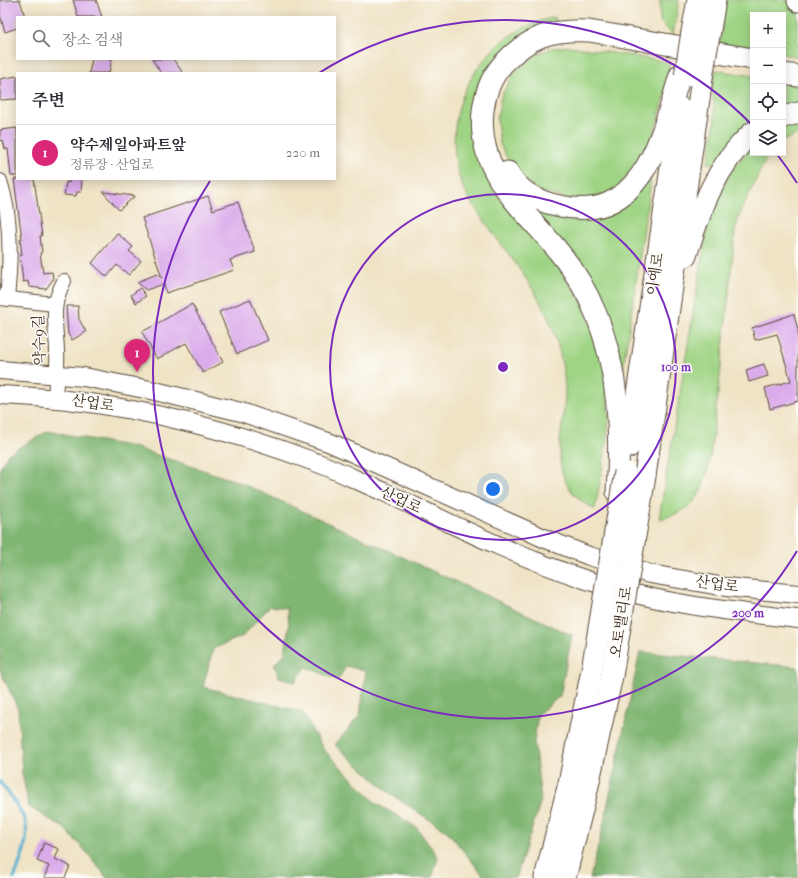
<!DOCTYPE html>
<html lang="ko">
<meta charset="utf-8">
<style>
:root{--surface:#fff;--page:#f7f7f7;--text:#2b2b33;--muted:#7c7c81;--line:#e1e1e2;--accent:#db2777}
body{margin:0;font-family:"IM FELL French Canon","Noto Serif KR",serif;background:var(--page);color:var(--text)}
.controls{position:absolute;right:12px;top:12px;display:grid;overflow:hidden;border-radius:0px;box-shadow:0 2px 10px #0003}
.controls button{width:36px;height:36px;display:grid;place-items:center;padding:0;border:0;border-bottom:1px solid var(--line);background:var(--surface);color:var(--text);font:20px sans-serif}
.you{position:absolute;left:493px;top:489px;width:14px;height:14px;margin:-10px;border:3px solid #fff;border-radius:50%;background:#1a73e8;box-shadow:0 0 0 6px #1a73e833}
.badge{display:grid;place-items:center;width:26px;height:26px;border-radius:50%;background:var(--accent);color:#fff;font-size:13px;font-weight:700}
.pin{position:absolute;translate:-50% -33px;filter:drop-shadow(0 1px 2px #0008)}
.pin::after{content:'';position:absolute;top:21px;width:14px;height:12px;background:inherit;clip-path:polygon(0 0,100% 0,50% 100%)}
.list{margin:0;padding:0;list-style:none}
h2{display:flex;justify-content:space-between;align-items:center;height:52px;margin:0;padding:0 16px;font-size:17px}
h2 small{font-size:13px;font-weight:400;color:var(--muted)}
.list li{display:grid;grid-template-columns:26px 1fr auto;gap:12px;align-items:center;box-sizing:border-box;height:56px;padding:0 16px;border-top:1px solid var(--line)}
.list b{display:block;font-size:15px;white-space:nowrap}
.list p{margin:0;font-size:13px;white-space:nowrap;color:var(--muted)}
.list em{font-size:13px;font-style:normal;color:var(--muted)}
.icon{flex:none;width:22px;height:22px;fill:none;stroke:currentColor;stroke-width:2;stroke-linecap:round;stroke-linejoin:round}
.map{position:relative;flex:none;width:798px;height:878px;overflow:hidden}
.search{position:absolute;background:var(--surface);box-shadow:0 2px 10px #0003;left:16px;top:16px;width:320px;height:44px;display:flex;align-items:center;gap:10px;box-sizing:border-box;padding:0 14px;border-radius:0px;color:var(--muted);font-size:15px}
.panel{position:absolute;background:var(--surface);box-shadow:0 2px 10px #0003;left:16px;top:72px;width:320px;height:108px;border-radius:0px}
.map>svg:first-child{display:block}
</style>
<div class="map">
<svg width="798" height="878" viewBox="0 0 798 878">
<rect width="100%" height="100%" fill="#fdfcf7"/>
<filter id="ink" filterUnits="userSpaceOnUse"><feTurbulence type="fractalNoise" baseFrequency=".025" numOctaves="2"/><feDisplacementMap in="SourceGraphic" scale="8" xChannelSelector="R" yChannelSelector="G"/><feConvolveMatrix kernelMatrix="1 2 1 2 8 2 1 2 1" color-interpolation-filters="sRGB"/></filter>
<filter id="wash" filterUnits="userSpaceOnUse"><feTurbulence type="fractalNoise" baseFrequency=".012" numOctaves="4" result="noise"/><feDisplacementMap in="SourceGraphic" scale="16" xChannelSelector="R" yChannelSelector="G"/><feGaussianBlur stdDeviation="0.9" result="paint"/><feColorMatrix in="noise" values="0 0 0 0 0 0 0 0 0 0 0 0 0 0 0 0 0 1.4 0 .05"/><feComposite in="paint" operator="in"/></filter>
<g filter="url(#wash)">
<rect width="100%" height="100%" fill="#efe3c5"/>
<g fill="#9fd484" stroke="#6d7f51">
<path d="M660,0h19l-6,35 -13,-14z"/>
<path d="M726,0h63l9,11v46l-15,-3v-39h-30v34l-34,-5z"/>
<path d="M555,17l1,5 -83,87 81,151 30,46 21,58 4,54 -3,29 -11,62c-50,-25 -33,-68 -30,-112 1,-17 -3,-34 -7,-51 -11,-44 -41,-80 -67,-116 -10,-14 -22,-28 -28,-43 -15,-36 -10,-78 9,-110 19,-32 46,-52 83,-60z"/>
<path d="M569,46l101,16 -6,38 -15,48 -35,44 -38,9 -39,-10 -26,-25 -11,-22 -3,-24 4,-23 11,-21 8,-9 20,-14 12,-5z"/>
<path d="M715,70l38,6v51l-36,37 -9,-1 7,-42 -3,-32z"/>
<path d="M783,81l15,2v24l-15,4z"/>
<path d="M798,121v13l-15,7v-15z"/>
<path d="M753,145v8h16l-28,57 -6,21c-6,62 -12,124 -20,186 -3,23 -5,57 -16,77 -8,15 -25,22 -40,25l48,-290 7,-20 16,-37z"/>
<path d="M647,179l4,2 -28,188h-4l-86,-160 25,6z"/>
</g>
<g fill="#7fb672" stroke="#5d7048">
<path d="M48,431l85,16 106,35 333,153 -12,61 -22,18 -4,27 7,59 -25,78h-33v-3l-35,-43 -56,-37 -57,-50 25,-30 6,-44 -20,-5 -8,14 -32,-13 -11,15 -16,-5 -5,-13 11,-10 4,-31 -2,-15 -17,-2 -27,30 -30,13 -10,38 99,25 21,37 54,55 39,23 22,30 -6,21h-325l-18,-23 -25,-27 -35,-21 -7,-34 -4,-64 -18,-39v-202l8,-14z"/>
<path d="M640,652l158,15v211h-208l13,-51z"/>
</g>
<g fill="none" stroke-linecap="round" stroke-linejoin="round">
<path stroke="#55afd2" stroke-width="3.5" d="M0,782c9,12 20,25 25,39 5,16 -5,43 -11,57"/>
</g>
<g id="blocks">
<g fill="#daaaeb">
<path d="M0,0h20l5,17h-8v11l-12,4 -5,-17z"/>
<path d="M73,0h23l6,17h-24z"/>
<path d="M92,59h20l-3,14h-20z"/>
<path d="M152,59h21l10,14h-22z"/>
<path d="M17,76v23l-17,1v-21z"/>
<path d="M17,128v48h-6l-3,-27h-3l-2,-9 -3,1v-11z"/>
<path d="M14,179h20l8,57h-2l2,16 -2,1 3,20 9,-1 1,7 -7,10 -17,-2 -1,-6 -5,1 -3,-27h2l-2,-16h2z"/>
<path d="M70,179h12l-1,13h-4l-1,4 -12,-1 2,-13 3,1z"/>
<path d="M103,192l32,4 -16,14z"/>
<path d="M208,196l5,14 25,-8 17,50 -25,8 4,10 -68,23 -2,-9 -18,6 -9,-8 20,-8 5,4 -20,-60z"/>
<path d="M117,233l16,14 -4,4 12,10 -12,14 -12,-10 -10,12 -15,-14z"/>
<path d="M140,288l6,8 -10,7 -5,-8z"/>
<path d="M250,299l18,41 -31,14 -18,-42z"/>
<path d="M192,304l31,58 -20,11 -17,-30 -29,16 -15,-27z"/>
<path d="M66,306h12l1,13 7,13 -14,8 -4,-6z"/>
<path d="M794,314l4,16v71l-28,8 -5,-21 26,-7 -14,-47 -22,6 -3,-12z"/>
<path d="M764,364l4,12 -19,6 -3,-12z"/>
<path d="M44,843l15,6 -4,10 15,7 -5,12h-21l5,-12 -12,-5z"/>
</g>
</g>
</g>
<g filter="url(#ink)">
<use href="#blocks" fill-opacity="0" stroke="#564637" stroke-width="1"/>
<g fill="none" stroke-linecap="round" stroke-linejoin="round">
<g stroke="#564637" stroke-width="16">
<g id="minor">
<path d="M0,181c12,37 11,78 7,117"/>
<path d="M0,298l54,6"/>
<path d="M55,397c1,-15 3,-31 2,-46 -1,-28 -7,-44 7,-70"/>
</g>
</g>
<g stroke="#564637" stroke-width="20">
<g id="major">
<path d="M0,370l84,7 71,14 86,21 90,31 215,96 43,17 61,18 76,13 72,7"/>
<path d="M0,395c111,4 219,30 323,70 20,8 40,18 61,27 66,31 131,64 200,87 69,24 142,32 214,40"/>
</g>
</g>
<g stroke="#564637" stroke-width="23">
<g id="highway">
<path d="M798,0v1"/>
<path d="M692,32l6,-32"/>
<path d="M709,36l6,-36"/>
<path d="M783,74l15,2"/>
<path d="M783,117l15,-4"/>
<path d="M508,172c11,20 31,30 52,34 83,19 102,-72 120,-131"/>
<path d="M686,256c14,-46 30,-91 67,-124"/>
<path d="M629,447l51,-339"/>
<path d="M645,476l57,-398"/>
<path d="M617,493c4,-61 2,-122 -21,-179 -9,-22 -21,-43 -37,-62 -35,-44 -83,-78 -76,-141 2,-17 8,-34 20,-47 26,-28 49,-35 86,-33l164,28"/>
<path d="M545,878l24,-95 23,-113"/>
<path d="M565,878l22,-88 25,-114"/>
</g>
</g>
<use href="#minor" stroke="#fff" stroke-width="14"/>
<use href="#major" stroke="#fff" stroke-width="18"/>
<use href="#highway" stroke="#fff" stroke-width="21"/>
<g stroke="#564637" stroke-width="23" stroke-linecap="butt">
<g id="highway-bridge">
<path d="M685,76l7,-44"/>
<path d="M702,78l7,-42"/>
<path d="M592,670l33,-198"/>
<path d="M612,676l33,-200"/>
</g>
</g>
<use href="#highway-bridge" stroke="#fff" stroke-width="21"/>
</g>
</g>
<g fill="none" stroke="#7b2cbf" stroke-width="2">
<circle cx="503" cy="367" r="173"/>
<path d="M797 551A347 347 0 1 1 210 181M319 73A347 347 0 0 1 753 126M776 153A347 347 0 0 1 797 183"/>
</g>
<g text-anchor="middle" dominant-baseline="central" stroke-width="3" stroke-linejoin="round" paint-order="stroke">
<g font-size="15" fill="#3b2a1e" stroke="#fdfcf7">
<text transform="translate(655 274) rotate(-81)">이예로</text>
<text transform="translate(39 340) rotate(-92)">약수9길</text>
<text transform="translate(93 403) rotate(9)">산업로</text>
<text transform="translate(401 500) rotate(25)">산업로</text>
<text transform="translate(717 584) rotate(8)">산업로</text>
<text transform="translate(621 622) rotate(-81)">오토밸리로</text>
</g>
</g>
<circle cx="503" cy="367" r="6" fill="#7b2cbf" stroke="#fdfcf7" stroke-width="2"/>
<g font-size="12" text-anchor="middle" font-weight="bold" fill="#7b2cbf" stroke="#fdfcf7" stroke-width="3" stroke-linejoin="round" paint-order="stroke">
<text x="676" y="371">100 m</text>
<text x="748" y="617">200 m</text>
</g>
</svg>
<div class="controls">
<button>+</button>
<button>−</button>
<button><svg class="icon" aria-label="locate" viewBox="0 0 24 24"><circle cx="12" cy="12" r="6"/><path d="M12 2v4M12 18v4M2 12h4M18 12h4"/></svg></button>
<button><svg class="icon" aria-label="layers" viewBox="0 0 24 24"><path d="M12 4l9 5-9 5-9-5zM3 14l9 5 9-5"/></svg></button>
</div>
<div class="you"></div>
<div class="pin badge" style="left:137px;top:372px">1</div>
<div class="search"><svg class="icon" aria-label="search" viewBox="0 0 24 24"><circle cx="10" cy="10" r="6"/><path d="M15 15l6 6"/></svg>장소 검색</div>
<section class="panel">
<h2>주변<small></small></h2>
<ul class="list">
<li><span class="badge">1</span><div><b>약수제일아파트앞</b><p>정류장 · 산업로</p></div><em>220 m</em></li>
</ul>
</section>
</div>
